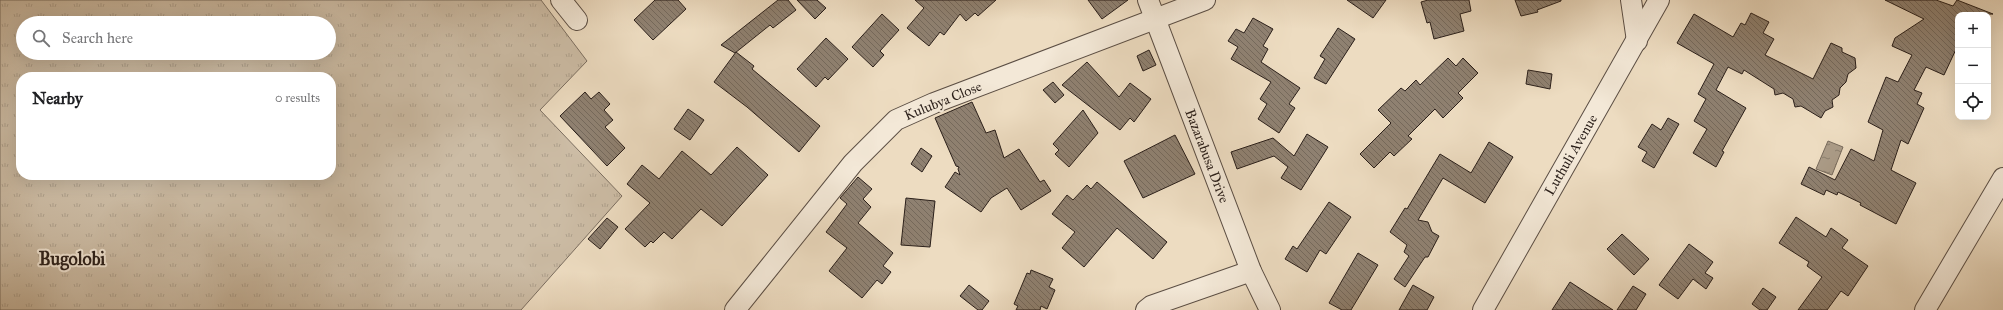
<!DOCTYPE html>
<meta charset="utf-8">
<style>
:root{--surface:#fff;--page:#f2f2f2;--text:#202124;--muted:#757577;--line:#e0e0e0}
body{margin:0;font-family:"IM FELL Great Primer",serif;background:var(--page);color:var(--text)}
.controls{position:absolute;right:12px;top:12px;display:grid;overflow:hidden;border-radius:8px;box-shadow:0 4px 16px #0002}
.controls button{width:36px;height:36px;display:grid;place-items:center;padding:0;border:0;border-bottom:1px solid var(--line);background:var(--surface);color:var(--text);font:20px sans-serif}
.list{margin:0;padding:0;list-style:none}
h2{display:flex;justify-content:space-between;align-items:center;height:52px;margin:0;padding:0 16px;font-size:17px}
h2 small{font-size:13px;font-weight:400;color:var(--muted)}
.icon{flex:none;width:22px;height:22px;fill:none;stroke:currentColor;stroke-width:2;stroke-linecap:round;stroke-linejoin:round}
.map{position:relative;flex:none;width:2003px;height:310px;overflow:hidden}
.search{position:absolute;background:var(--surface);box-shadow:0 4px 16px #0002;left:16px;top:16px;width:320px;height:44px;display:flex;align-items:center;gap:10px;box-sizing:border-box;padding:0 14px;border-radius:22px;color:var(--muted);font-size:15px}
.panel{position:absolute;background:var(--surface);box-shadow:0 4px 16px #0002;left:16px;top:72px;width:320px;height:108px;border-radius:16px}
.map>svg:first-child{display:block}
</style>
<div class="map">
<svg width="2003" height="310" viewBox="0 0 2003 310">
<defs>
<pattern id="grass-tufts" width="24" height="20" patternUnits="userSpaceOnUse"><rect width="24" height="20" fill="#ccbca5"/><path d="M3 7l-1-3M5 7V3M7 7l1-3M15 17l-1-3M17 17v-4M19 17l1-3" fill="none" stroke="#afa18d"/></pattern>
<pattern id="water-ripples" width="26" height="14" patternUnits="userSpaceOnUse"><rect width="26" height="14" fill="#ab9c88"/><path d="M2 4q2-2 4 0t4 0M15 11q2-2 4 0t4 0" fill="none" stroke="#8b7f6e"/></pattern>
<pattern id="building-back-hatch" width="6" height="6" patternUnits="userSpaceOnUse"><rect width="6" height="6" fill="#8f8171"/><path d="M-1 5l2 2M0 0l6 6M5-1l2 2" fill="none" stroke="#75695c"/></pattern>
</defs>
<rect width="100%" height="100%" fill="#eddcc1"/>
<filter id="stains"><feTurbulence type="fractalNoise" baseFrequency=".005" numOctaves="4"/><feColorMatrix values="0 0 0 0 .2 0 0 0 0 .09 0 0 0 0 .02 0 0 0 .5 -.17"/></filter>
<radialGradient id="worn" r=".72"><stop offset=".6" stop-color="#630" stop-opacity="0"/><stop offset="1" stop-color="#630" stop-opacity=".3"/></radialGradient>
<path fill="url(#grass-tufts)" stroke="#7b6e60" fill-rule="evenodd" d="M0,0h541l46,61 -47,49 82,86 -101,114h-521zM23,23h306v30h-306zM21,77h310v98h-310z"/>
<path fill="url(#water-ripples)" stroke="#776a5c" d="M1828,141l15,6 -11,28 -16,-6z"/>
<g fill="url(#building-back-hatch)" stroke="#2a1f1a">
<path d="M655,0h23l8,9 -33,31 -19,-20z"/>
<path d="M778,0h10l8,10 -23,18 -3,-3 -35,28 -14,-8z"/>
<path d="M797,0h20l9,8 -11,11z"/>
<path d="M915,0h81l-18,16 -3,-3 -9,8 -6,-7 -16,21 -4,-3 -11,14 -22,-18 17,-20z"/>
<path d="M1088,0h40l-26,19z"/>
<path d="M1347,0h39l-13,18z"/>
<path d="M1428,0h41l2,11 -11,3 4,17 -30,8 -4,-17 -3,1 -6,-21z"/>
<path d="M1515,0h46v1l-24,9 1,2 -17,4z"/>
<path d="M1885,0h51l17,6 4,-6 36,14 -35,1v30l-14,30 -18,-8 -12,23 8,3 -5,11 7,4 -16,36 -7,-4 -10,30 25,13 -20,41 -36,-19 1,-2 -23,-11 -1,3 -11,-5 -2,5 -23,-11 8,-17 26,13 16,-31 23,12 9,-31 -15,-8 18,-45 12,5 14,-27 -20,-9 3,-8 29,-19z"/>
<path d="M1751,13l18,9 -6,11 11,6 -9,16 48,24 18,-36 11,5v4l13,6 1,10 -8,6 -2,8 -6,6 -1,7 -7,5 1,7 -8,4 -4,7 -20,-12 -6,1 -2,-8 -10,-6 -8,2 -1,-6 -30,-19 -2,4 -14,-7 -12,23 30,18 -24,43 2,1 -8,15 -23,-14 14,-24 -13,-8 12,-22 -8,-5 16,-30 -37,-21 17,-29 39,23 8,-14 4,2z"/>
<path d="M882,14l17,16 -19,21 4,4 -11,12 -21,-20z"/>
<path d="M1253,18l20,11 -10,17 5,3 -7,13 39,26 -11,16 6,4 -16,25 -21,-14 9,-15 -7,-5 11,-17 -40,-23 7,-12 -10,-6 8,-12 8,4z"/>
<path d="M1338,28l17,11 -29,45 -12,-6 11,-19 -5,-3z"/>
<path d="M826,38l22,21 -20,21 -3,-3 -9,10 -19,-18z"/>
<path d="M1149,50l7,15 -13,6 -6,-15z"/>
<path d="M736,52l18,14 -2,3 68,57 -21,26 -52,-45 -33,-25z"/>
<path d="M1448,58l8,8 7,-8 15,15 -20,20 5,5 -20,20 -8,-9 -27,27 4,3 -18,17 -4,-4 -16,16 -14,-14 31,-31 -13,-13 23,-22 4,3 11,-11 4,5z"/>
<path d="M1087,62l32,35 11,-14 21,16 -17,23 -4,-4 -10,12 -58,-45z"/>
<path d="M1528,70l24,4 -2,15 -24,-5z"/>
<path d="M1053,82l11,13 -9,8 -12,-13z"/>
<path d="M585,92l6,7 8,-7 11,12 -6,6 9,10 -8,7 20,21 -18,18 -47,-50z"/>
<path d="M972,102l14,31 9,-3 9,28 15,-9 21,33 4,-2 7,11 -30,19 -14,-22 -16,10 -10,14 -36,-25 10,-15 5,3 -2,-6 1,-2 -3,-1 -21,-48z"/>
<path d="M688,109l16,11 -14,20 -16,-11z"/>
<path d="M1083,110l15,23 -29,34 -14,-13 4,-4 -6,-6z"/>
<path d="M1668,118l11,6 -25,44 -12,-7 5,-9 -9,-5 14,-23 9,6z"/>
<path d="M1307,134l21,13 -27,43 -20,-12 7,-11 -14,-11 -37,13 -6,-17 42,-14 21,18z"/>
<path d="M1175,135l20,39 -52,24 -19,-37z"/>
<path d="M1489,142l24,15 -28,46 -42,-25 -25,42 10,2 4,10 7,4 -11,21h-3l-20,30 -11,-8 15,-23 -5,-4 3,-7 -17,-13 15,-24 2,1 33,-55 31,19z"/>
<path d="M737,147l31,28 -46,51 -21,-17 -29,30 -8,-7 -11,11 -2,-2 -6,6 -20,-18 25,-26 -23,-19 15,-19 17,14 23,-28 29,24z"/>
<path d="M921,148l11,8 -10,16 -11,-8z"/>
<path d="M858,177l14,12 -9,10 8,8 -13,16 35,30 -10,13 8,6 -9,12 -5,-4 -15,18 -33,-27 18,-23 -21,-16 21,-28 -7,-6z"/>
<path d="M1097,182l70,60 -14,17 -36,-31 -33,39 -22,-19 13,-16 -23,-18 15,-19 6,5 14,-15 4,4z"/>
<path d="M906,198l29,3 -5,46 -29,-2z"/>
<path d="M1329,202l22,15 -25,37 -6,-4 -13,22 -22,-13 8,-13 4,3z"/>
<path d="M1796,217l30,20 5,-9 17,12 -6,8 26,18 -20,30 -7,-5 -14,19h-29l24,-33 -15,-11 2,-4 -30,-19z"/>
<path d="M607,218l11,9 -18,22 -12,-10z"/>
<path d="M1622,234l27,25 -15,16 -27,-26z"/>
<path d="M1689,244l24,18 -8,11 8,5 -7,11 -13,-10 -15,20 -19,-14z"/>
<path d="M1358,253l20,12 -27,45h-9l-13,-7z"/>
<path d="M1031,270l22,9 -4,8 6,3 -8,19 -6,-3 -1,4h-24l2,-4 -4,-2 13,-31 3,1z"/>
<path d="M1570,282l43,28h-61z"/>
<path d="M969,285l20,16 -7,9h-4l-18,-14z"/>
<path d="M1413,285l21,12 -7,13h-28z"/>
<path d="M1633,286l13,8 -10,16h-19z"/>
<path d="M1763,288l13,9 -9,13h-7l-8,-6z"/>
</g>
<g fill="none" stroke-linecap="round" stroke-linejoin="round">
<g stroke="#5b4e44" stroke-width="22">
<g id="minor">
<path d="M561,0l16,20"/>
<path d="M1148,0l103,271 19,39"/>
<path d="M1631,0l6,41"/>
<path d="M735,310l118,-147 43,-43 38,-17 271,-103"/>
<path d="M1146,310l5,-4 100,-35"/>
<path d="M1483,310l176,-310"/>
<path d="M1925,310l78,-132"/>
</g>
</g>
<use href="#minor" stroke="#f3e8d7" stroke-width="20"/>
</g>
<g text-anchor="middle" dominant-baseline="central" stroke-width="4" stroke-linejoin="round" paint-order="stroke">
<g font-size="14" fill="#2a1f1a" stroke="#f3e8d7">
<text transform="translate(943 101) rotate(-22)">Kulubya Close</text>
<text transform="translate(1571 155) rotate(-60)">Luthuli Avenue</text>
<text transform="translate(1207 156) rotate(69)">Bazarabusa Drive</text>
</g>
<g font-size="18" font-weight="bold" fill="#2a1f1a" stroke="#f3e8d7">
<text x="72" y="259">Bugolobi</text>
</g>
</g>
<rect width="100%" height="100%" filter="url(#stains)"/>
<rect width="100%" height="100%" fill="url(#worn)"/>
</svg>
<div class="controls">
<button>+</button>
<button>−</button>
<button><svg class="icon" aria-label="locate" viewBox="0 0 24 24"><circle cx="12" cy="12" r="6"/><path d="M12 2v4M12 18v4M2 12h4M18 12h4"/></svg></button>
</div>
<div class="search"><svg class="icon" aria-label="search" viewBox="0 0 24 24"><circle cx="10" cy="10" r="6"/><path d="M15 15l6 6"/></svg>Search here</div>
<section class="panel">
<h2>Nearby<small>0 results</small></h2>
<ul class="list">
</ul>
</section>
</div>
